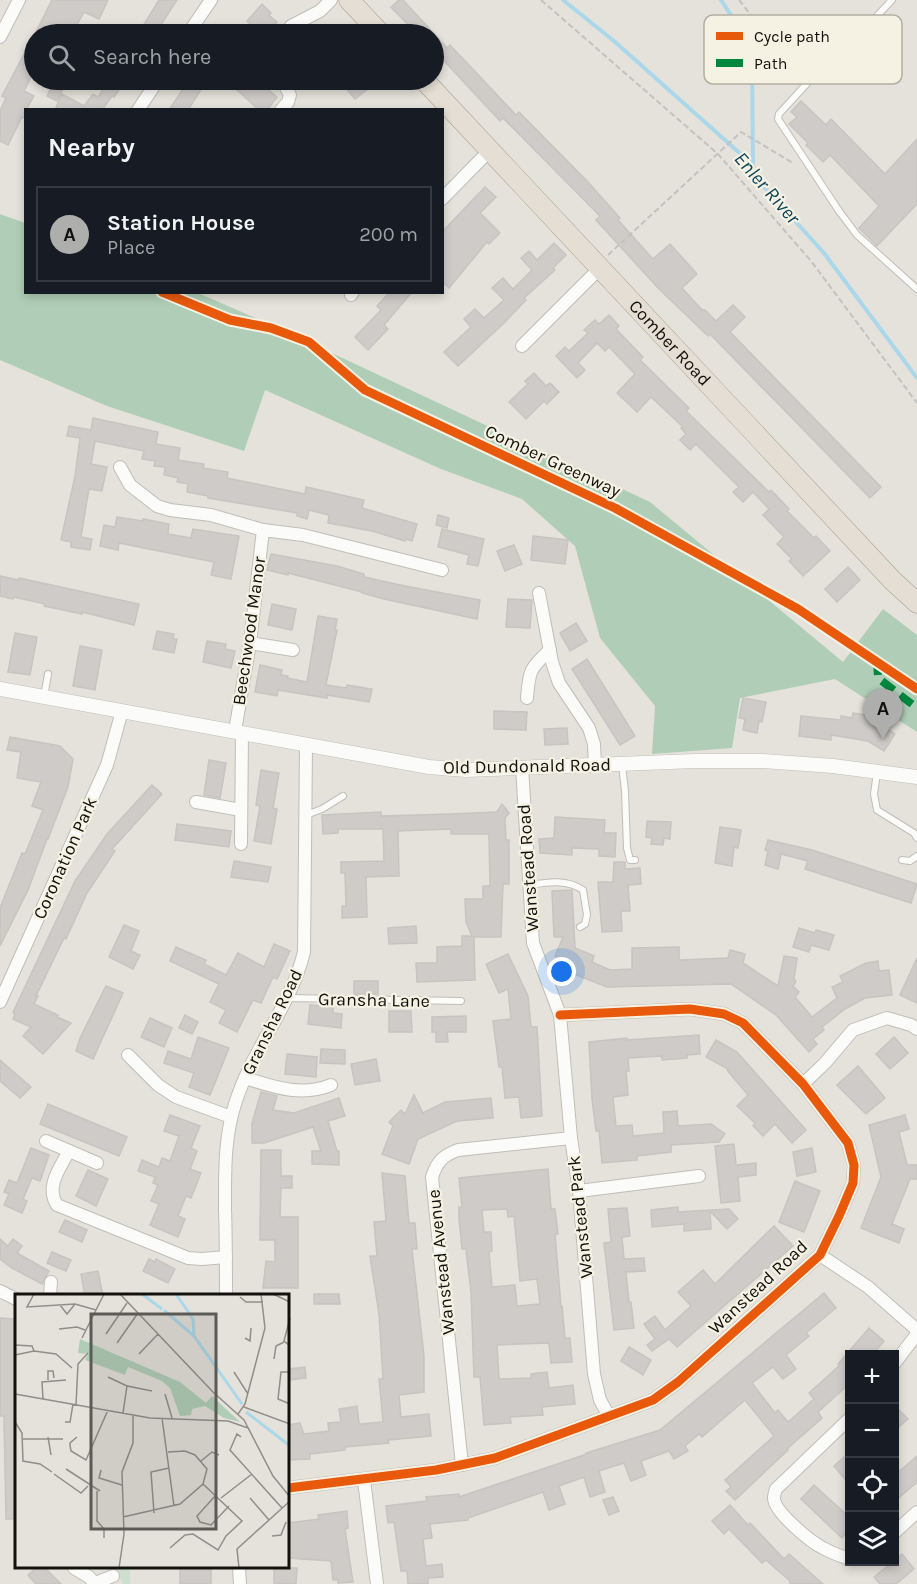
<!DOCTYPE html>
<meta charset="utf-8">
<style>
:root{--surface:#171b24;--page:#242831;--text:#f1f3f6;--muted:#9ea1a6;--line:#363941;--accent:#aeaead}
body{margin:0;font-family:Karla,sans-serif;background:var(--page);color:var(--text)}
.controls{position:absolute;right:18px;bottom:18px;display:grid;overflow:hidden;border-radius:0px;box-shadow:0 3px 9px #0003}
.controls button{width:54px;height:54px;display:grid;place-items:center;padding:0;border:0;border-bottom:2px solid var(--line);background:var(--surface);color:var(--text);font:30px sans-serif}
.you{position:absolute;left:562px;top:972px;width:21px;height:21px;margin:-15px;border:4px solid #fff;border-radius:50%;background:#1a73e8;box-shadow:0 0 0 9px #1a73e833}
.badge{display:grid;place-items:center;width:39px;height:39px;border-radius:50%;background:var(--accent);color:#111;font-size:20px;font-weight:700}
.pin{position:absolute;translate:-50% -50px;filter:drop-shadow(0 2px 3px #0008)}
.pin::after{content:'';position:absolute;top:32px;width:21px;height:18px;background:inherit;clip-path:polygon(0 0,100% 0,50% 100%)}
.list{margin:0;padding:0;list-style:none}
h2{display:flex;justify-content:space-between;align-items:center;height:78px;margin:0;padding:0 24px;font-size:26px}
h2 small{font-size:20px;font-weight:400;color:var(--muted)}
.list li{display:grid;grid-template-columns:39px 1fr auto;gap:18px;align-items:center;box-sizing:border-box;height:96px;margin:0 12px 12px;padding:0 12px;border:2px solid var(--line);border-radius:0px}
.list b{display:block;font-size:22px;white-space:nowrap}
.list p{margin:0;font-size:20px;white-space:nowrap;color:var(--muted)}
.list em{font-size:20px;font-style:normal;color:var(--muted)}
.icon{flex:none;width:33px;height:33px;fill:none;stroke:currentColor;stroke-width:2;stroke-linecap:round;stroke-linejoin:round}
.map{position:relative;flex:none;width:917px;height:1584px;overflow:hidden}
.search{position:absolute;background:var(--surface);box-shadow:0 3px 9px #0003;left:24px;top:24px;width:420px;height:66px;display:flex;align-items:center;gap:15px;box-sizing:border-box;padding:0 21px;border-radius:33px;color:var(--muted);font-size:22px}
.panel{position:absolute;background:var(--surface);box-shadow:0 3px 9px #0003;left:24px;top:108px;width:420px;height:186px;border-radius:0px}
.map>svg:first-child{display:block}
</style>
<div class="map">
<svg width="917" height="1584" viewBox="0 0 917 1584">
<rect width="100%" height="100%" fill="#e4e2da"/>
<path fill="#cde0d0" d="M116,1568h14v16h-7z"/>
<path fill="#b0ceb7" d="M0,214l25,9 1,69 172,1 76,33 376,176 193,160 40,-53 34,26v97l-82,-53 -95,19 -8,50 -80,6 3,-48 -55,-68 -25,-92 -53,-47 -81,-30 -176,-79 -21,61 -137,-45 -107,-46z"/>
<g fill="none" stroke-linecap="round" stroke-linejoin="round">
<g stroke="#abd7ea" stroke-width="4">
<path d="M563,0l51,41 139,124 3,13 68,75 93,125"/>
<path d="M721,0l28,43 3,16 1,106"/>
</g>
</g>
<g fill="#cecbc8" stroke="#c7c4c1" stroke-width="1.5" fill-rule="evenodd">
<path d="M52,0h56l-9,19 -15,-7 -12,22h-37z"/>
<path d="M159,0h18l-22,34h-17z"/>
<path d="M399,0h4l44,48 3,-3 66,70 3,-3 69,70 32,36 -2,2 35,39 17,-15 27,30 -15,14 20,22h3l11,11 17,-16 12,12 -15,15 151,155 -11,11 -160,-164 -2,2 -49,-47 -63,-69 4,-4 -97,-98 -3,3 -66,-71v-16h-17l-26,-27z"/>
<path d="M262,4l9,9 -2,2 8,7 -11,12h-5l-14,-13z"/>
<path d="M34,35v36l-10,20 10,5 -8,14v9l-4,-2 -14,28 -8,-4v-30l6,-13 -4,-2z"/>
<path d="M55,80h12l-10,21 -10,-5z"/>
<path d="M109,80h17l-12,17 -2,-1 -10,14h-47l7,-16 22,12 9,-12 5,3z"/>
<path d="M189,80h18l-19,30h-19z"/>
<path d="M246,80h11l20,17 -10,13h-8l-22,-20z"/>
<path d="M339,80h21l8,9 -13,10z"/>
<path d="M801,101l25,24 5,-6 54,55 32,-35v65l-40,42 -18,-18 20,-22 -49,-51 -7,7 -17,-17 2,-2 -19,-19 8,-7 -6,-5z"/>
<path d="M485,187l11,10 -16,16 20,20 -11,11 -2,-2 -38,46 -7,-7v-49z"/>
<path d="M554,243l12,12 -13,13 2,2 -31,28 2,2 -23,24 -45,42 -14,-14 27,-25 -7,-8 11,-10 9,9 20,-18 -12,-12 11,-10 10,11 19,-19 -11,-12 8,-7 8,9z"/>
<path d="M390,292h22l-28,33 4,4 -20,21 -13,-13 26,-27 -4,-4z"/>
<path d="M609,315l10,11 -3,3 27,28 -3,3 49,48 -3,3 83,81 2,-2 18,19 -2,2 27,27 2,-2 14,15 -27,25 -14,-15 3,-2 -15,-15 7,-7 -21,-22 6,-6 -16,-17 -10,10 -10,-10 6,-5 -43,-43 -6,6 -10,-10 6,-6 -5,-6 2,-1 -32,-30 -14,15 -20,-19 18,-19 -26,-27 -4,4 -8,-8 -19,20 7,7 -8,8 -21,-22 9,-9 4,4 19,-18 -4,-3 11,-10 4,4z"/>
<path d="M534,373l12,13 4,-3 9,9 -12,12 -3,-3 -18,18 -17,-17 19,-18 -3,-3z"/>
<path d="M93,418l65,14 -2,12 24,4 -2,12 26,4 -1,4 25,4 -1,6 78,16 1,-7 58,13 -2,8 55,16 -5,17 -6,-2 -1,2 -33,-10 -44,-8 1,-8 -20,-5 -2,9 -10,-3v-3l-89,-15v-2l-21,-4 1,-8 -11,-2 1,-4 -14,-3 1,-8 -11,-1 1,-5 -13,-2 2,-8 -49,-10 -4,23 16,3 -5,24 -13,-2 -2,11 -6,37 11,2 -2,11 -19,-3v-5l-10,-2 14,-64 5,-38 -13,-2 2,-10 22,4z"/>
<path d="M438,515l11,3 -2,10 -11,-3z"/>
<path d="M117,517l26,4v-2l26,5 -1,10 23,4 2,-9 46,7 -8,43 -20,-4 3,-13 -95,-19 -1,7 -18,-4 4,-21 11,2z"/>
<path d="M442,529l42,10 -6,27 -11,-2 2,-9 -31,-8z"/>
<path d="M533,536l35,4 -3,24 -34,-4z"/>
<path d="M514,545l8,19 -17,7 -8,-20z"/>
<path d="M271,554l66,12 27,8v3l41,9 75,14 -3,19 -93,-20 -22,-6v-1l-74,-19v2l-21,-5z"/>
<path d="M848,567l12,13 -23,22 -12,-13z"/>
<path d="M0,576l19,4v-2l120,26 -5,21 -52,-13v2l-38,-8 1,-2 -31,-7 -1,2 -13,-3z"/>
<path d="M508,599l24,1 -2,28 -24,-1z"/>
<path d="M272,604l24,5 -4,21 -24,-5z"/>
<path d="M318,616l19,3 -2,11h2l-11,55 20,3 1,-3 25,4 -3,13 -42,-7v3l-49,-8 -1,6 -22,-4 5,-27 22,5 -1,5 7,1 -1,2 20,4z"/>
<path d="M576,623l11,18 -17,10 -10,-18z"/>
<path d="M157,631l17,3 -1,5h4l-3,14 -21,-4z"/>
<path d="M15,633l22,4 -7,38 -22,-3z"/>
<path d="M207,641l19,3 -1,5 10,2 -4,17 -28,-6z"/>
<path d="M80,646l22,4 -7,40 -22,-4z"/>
<path d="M587,659l48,77 -15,9 -48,-76z"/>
<path d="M743,698l23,4 -4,20 -3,-1 -2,12 -14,-3 2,-11 -6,-1z"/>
<path d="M494,711l33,1 -1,18 -32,-1z"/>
<path d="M853,713l13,2 29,19 -11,17 -16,-10 -37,-6v5l-32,-4 2,-20 40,4v-4l11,2z"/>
<path d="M567,728l1,16 -23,1 -1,-16z"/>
<path d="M10,737l50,9 13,13 -5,28 -20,52h-1l-19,51 -28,56v-38l22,-55 3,1 18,-44 -11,-4 9,-24 -24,-4 4,-26 -14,-2z"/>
<path d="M209,760l17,3 -6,35 -16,-3z"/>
<path d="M261,770l18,3 -6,35 4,1 -6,35 -17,-3 6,-35 -4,-1z"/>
<path d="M152,785l10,9 -50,55 3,2 -28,42 -21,46 -2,-1 -28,58h2l-4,8 24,11 -1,2 14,6 -28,31 -20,-18 8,-9 -18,-8 2,-5 -2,-2 62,-131 32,-47z"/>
<path d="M502,804l7,9 -4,5 1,22h3v44h-6l-2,53h-27l1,43 -58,2 -1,-19h21v-16l25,-1v-10h10l-6,-14 -1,-23h18v-13h7l-1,-52h-38v-5l-53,2 1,45 -33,1 1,40 -25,1v-12h4l-1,-33h-4v-11l43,-1 -1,-32h-45v4l-15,1 -1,-19 59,-3v4l69,-2 47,-2z"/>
<path d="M555,817l50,3 -1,13h12l-1,24 -16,-1v-7l-27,-1v7l-32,-2 -1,-14 15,-1z"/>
<path d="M647,821l24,1 -1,17 -6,-1 -1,7 -12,-1 1,-6 -6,-1z"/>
<path d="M177,824l54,7 -2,16 -54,-7z"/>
<path d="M720,827l21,3 -3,18 -4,-1 -2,19 -17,-3z"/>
<path d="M768,840l44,10 105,34 -6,19 -106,-34 3,-8 -27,-7 -3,15 -13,-4 3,-14 -3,-1z"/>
<path d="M234,861l37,6 -3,15 -37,-5z"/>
<path d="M614,862h11v7l15,-1 1,16 -13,1 2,26h-9l1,20 -20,1 -4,-50h15z"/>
<path d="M572,890l3,58 19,8 -2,6 18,8 22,-1v-21l47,-1v13l49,-2 2,-8 15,4 -2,9 35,23 6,-30 13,2 -3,21 2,2 -3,5 6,6 -4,5 17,20 25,-19 -5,-11 11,-5 -3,-6 26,-13 12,-2 1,10 10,-1 3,25 -27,3 -20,11 -23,18 2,3 -11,9 4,5 -8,8 -33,-37 -45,-31 -124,3 -53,-21 3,-9 -2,-1 8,-19h-9l-2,-46z"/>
<path d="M124,925l15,6 -8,20 9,4 -7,14 -24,-12z"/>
<path d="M416,926l1,17 -28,1 -1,-16z"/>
<path d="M799,928l16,5 1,-3 18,5 -5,15 -18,-5 -2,7 -16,-5z"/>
<path d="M274,944l16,7 -13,28 -4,-2 -12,26 -8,-3 -16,32 -18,-9 7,-13 -16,-8 9,-18 -49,-23 6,-14 30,13 -2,4 22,11 12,-22 26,14z"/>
<path d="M508,954l20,42 3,31h6l5,89 -21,2 -2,-21 -14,1 -3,-31h-3l-6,-46 18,-2 -3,-30 -9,4 -13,-29z"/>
<path d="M917,958v45l-17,-8z"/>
<rect x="354" y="981" width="24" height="13"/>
<path d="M106,986l17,7 -30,66 -17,-8 4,-13z"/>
<path d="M310,1005l23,2v6l9,1 -1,14 -33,-4z"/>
<path d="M389,1011h22l1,21h-23z"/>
<path d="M185,1015l13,7 -6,12 -13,-6z"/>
<path d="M466,1016v16h-19l1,10h-12v-10h-4v-15z"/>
<path d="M150,1018l22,10 -8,19 -23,-10z"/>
<path d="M699,1035l1,19 -13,1v3l-25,2v-4l-34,2 1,13h-3l2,24 -15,2 3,29 16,-1 1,11 31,-3 -1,-21 14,-1 1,15 33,-2 14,10 -6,8 -48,3v7l-34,4v4l-35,3 -3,-32h-3l-4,-32 -3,-57 38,-4v2z"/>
<path d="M198,1037l31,11 -19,47 -21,-8 5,-14 -30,-10 4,-12 23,8z"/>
<path d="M894,1037l14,16 -18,16 -14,-15z"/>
<path d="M716,1040l21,12 69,78 -14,13 -17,-19 -12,12 -10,-10 2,-3 -18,-17 11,-11 -21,-25 1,-1 -22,-12z"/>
<path d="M321,1049l24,1v14l-25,-1z"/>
<path d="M287,1054l30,3 -1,20 -31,-3z"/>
<path d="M376,1059l4,22 -25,4 -4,-21z"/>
<path d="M0,1060l31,27 -11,11 -20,-17z"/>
<path d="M858,1066l27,32 -19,16 -29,-29z"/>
<path d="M261,1092l16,4 -4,14 21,3 45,-15 6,18 -17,5 9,30h2v14l-27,-1v-13h9l-8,-24 -49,16h-12v-20z"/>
<path d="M414,1095l9,18 22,-11 46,-4 2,20 -36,3 -39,18 -9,25 -27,-10 11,-28 -4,-4 12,-12 4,4z"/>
<path d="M48,1104l79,33 -8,19 -79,-32z"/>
<path d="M170,1115l30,11 -9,22 6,3 -7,18 11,4 -10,25 -5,-2 -8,20 7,3 -7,18 -28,-12 9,-21 -8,-3 7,-16 -5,-2 2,-6 -17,-6 4,-11 17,7 3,-9 8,3 9,-25 -15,-5z"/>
<path d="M905,1115l4,14 -10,3 8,33h10v14h-7l-18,45 12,5 -5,14 -38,-15 20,-51 -12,-52z"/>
<path d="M734,1144l2,21 20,-2v12l-18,2 2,24 -19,2 -6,-57z"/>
<path d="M31,1148l18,7 -9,26 -8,-3 -9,21 4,2 -5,12 -18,-8 5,-11 -5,-2 5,-12 8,3z"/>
<path d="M812,1148l4,24 -19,4 -4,-24z"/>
<path d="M261,1150h20v26h11v12h-11l-1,29h18v71h-35l3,-27 9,1v-22h-15z"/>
<path d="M548,1169l3,40h4l3,25h-3l6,72h1l3,32h5l2,24 -21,1 -2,-20 -52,2 2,34 32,-1v-4l16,-2 2,16 24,-3 2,19 -33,3 1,8 -33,2 1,6 -27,2 -4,-48h-6l-3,-85 -5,-43h-4l-3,-30v-12h3l-3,-29zM507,1209l1,8 6,-1 6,65 17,-2 3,25 -23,2 -2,-21 -23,2 -3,-35 3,-1 -1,-19h-7l-2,-22z"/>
<path d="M88,1170l20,9 -12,27 -20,-10z"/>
<path d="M382,1173l23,3 4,47h6l2,26h-5l12,107v36l-25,3 2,22 28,-3 2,22 -43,4 1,3 -44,4v3l-35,4v5l-22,1v-35l12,-2 4,11 25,-3 -1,-8 13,-1 -2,-13 18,-3 2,18 24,-2 -4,-43h4l-4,-65 -9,-58h7l-3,-34 12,-1z"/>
<path d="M795,1181l25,10 -16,41 -25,-10z"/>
<path d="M678,1207v5l51,-3 9,10 -11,10 -17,-18 1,18 -27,2v-7l-32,3 -1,-17z"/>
<path d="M627,1208l3,28 -8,1 2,22 20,-1 1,13 -19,1 3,30h2l3,26 -20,2 -10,-87 7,-1 -3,-33z"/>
<path d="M65,1220l22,10 -5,12 -23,-10z"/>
<path d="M774,1226l19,20 -116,101 -8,-8 -17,12 -5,-6 8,-6 -11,-15 11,-8 10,14 26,-24 -13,-14 25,-22 12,14z"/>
<path d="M0,1239l8,7 5,-7 9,7 -5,7 32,18 -7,13 -30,-16 -12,-9z"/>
<path d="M52,1252l19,8 -5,11 -19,-8z"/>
<path d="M149,1259l6,3 1,-3 19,10 -7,14 -25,-12z"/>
<path d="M98,1271l5,25h-18l-4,-22z"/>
<path d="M824,1293l12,15 -30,25 3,3 -23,19 10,14 -13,10 -10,-12 -21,16 23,30 3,-3 10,12 26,-23 -5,-6 30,-27 -1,-2 31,-36 15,13 -11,13h-24v30l-31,28 4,6 -35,31 1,1 -53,50 -9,-9 5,-4 -6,-7 49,-44 -29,-36 -43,37 -3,-3 -14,12 3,5 -14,8 -5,-8 -28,10 5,14 -15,6 -7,-18 -25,8 6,21 -15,5 -6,-20 -25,9 6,18 -16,6 -6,-18 -75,26v2l-38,4 2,14 -9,1 3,27 16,-2 1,13 -15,1v6h-20l-1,-13h-6l-7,-49 -6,1 -2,-17 41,-5 -1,-4 33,-3v3l128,-43 -1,-1 74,-23z"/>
<path d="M314,1294h25l1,10h-26z"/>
<path d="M0,1318l16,1v200h-10l-2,-103h-4z"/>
<path d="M629,1347l22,13 -8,15 -22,-14z"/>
<path d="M305,1367l1,11 -16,2 -1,-11z"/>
<path d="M894,1405l14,14 -14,12z"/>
<path d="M849,1453v31l-15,-18z"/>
<path d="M917,1456v26l-23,20v-26z"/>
<path d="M814,1485l35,32v13l-7,8 -41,-39z"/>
<path d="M613,1497l6,14 -10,4 -6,-15z"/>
<path d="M730,1505l18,20 2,-2 34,36 5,-5 34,30h-33v-3l-24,-21 -4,3 -33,-34 -5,5 -12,-13z"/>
<path d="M347,1511l1,17 -3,1 8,53 -15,1v-3h-5l-2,-19 -43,-3v-35l31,-4 -1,-4z"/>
<path d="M902,1554l12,15 -18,15h-16l-6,-7z"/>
<path d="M36,1568h9l16,16h-25l-8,-9z"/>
<rect x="180" y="1568" width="31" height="16"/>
<path d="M274,1568h23l-1,16h-22z"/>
</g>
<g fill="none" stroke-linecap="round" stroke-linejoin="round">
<g stroke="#c0beb8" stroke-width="8">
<g id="service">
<path d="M892,0l-63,67 -17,11 -33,36 -1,5 61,92 18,24 60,54"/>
<path d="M44,697l4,-23"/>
<path d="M622,765l3,26 2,57 3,12h5"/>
<path d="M877,772l-3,22 3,16 37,23 3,5"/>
<path d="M306,815l16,-6 21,-13"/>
<path d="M902,860l8,1 7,-5"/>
<path d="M529,885c20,-3 37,-6 54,5l4,25 -2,9 -5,3"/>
<path d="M287,998l174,3"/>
</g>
</g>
<g stroke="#c0beb8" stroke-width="14">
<g id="minor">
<path d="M188,34l23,-34"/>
<path d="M285,34l6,-8 29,-15 11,-11"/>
<path d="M0,37l19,-37"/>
<path d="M138,110l20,-30"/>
<path d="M281,110l7,-8 2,-7 -8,-15"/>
<path d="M442,199l48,-49"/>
<path d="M351,295l2,-3"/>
<path d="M522,346l78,-78"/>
<path d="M120,467l10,18 27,21 13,4 41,5 52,15"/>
<path d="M539,593l13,69 7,21 30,45 5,16 1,21"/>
<path d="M250,643l43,7"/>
<path d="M527,698c2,-27 3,-30 23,-48"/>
<path d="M235,731l15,-88 13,-113 40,5 139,35"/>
<path d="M522,767l11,176 27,72 11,123 8,53 15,183 6,26 9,16"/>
<path d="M196,802l45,8"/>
<path d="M241,844l1,-111"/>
<path d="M0,1002l107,-237 15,-54"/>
<path d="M128,1055l30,30 18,12 55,20"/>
<path d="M245,1078c29,9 56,19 86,7"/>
<path d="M803,1084l22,-21 28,-33 34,-12 24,7 6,4"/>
<path d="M46,1141l51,22"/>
<path d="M69,1151c-9,17 -24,36 -12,54l131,53 14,1 24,-2"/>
<path d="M579,1191l120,-15"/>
<path d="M820,1255l48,32 49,43"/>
<path d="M0,1291l16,8"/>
<path d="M50,1296l1,-14"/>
<path d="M226,1296c0,-29 0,-58 -1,-87 0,-36 -1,-73 11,-108 17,-53 55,-95 68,-149l2,-206"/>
<path d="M894,1364l23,-30"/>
<path d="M850,1418l-74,71c-1,3 -2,6 -2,9 0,14 37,44 49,50 9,5 17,8 27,11"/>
<path d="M462,1465l-30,-288c5,-15 10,-21 26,-27l113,-12"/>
<path d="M364,1480l13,104"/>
<path d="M288,1488l148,-18 59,-12 158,-58 25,-18 142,-127 19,-39 14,-33 1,-18 -6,-22 -45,-59 -60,-61 -19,-9 -34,-5 -130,6"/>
<path d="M894,1533l23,-21"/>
<path d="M74,1568l15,9 6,7"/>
<path d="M239,1568l1,16"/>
<path d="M95,1583l18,-7"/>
</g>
</g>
<g stroke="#c0beb8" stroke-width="15">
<path id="tertiary" d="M0,689l429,78 37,3 229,-9h68l70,5 84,11"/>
</g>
<g stroke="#a89f8f" stroke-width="21">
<g id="trunk">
<path d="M349,0l32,34"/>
<path id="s1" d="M424,80l468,500 25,23"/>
</g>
</g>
<g stroke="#c2c2c0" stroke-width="2" stroke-dasharray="6 3" stroke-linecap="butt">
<path d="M541,0l177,154 93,107 106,142"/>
<path d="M739,0l30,38"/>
<path d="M608,255l133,-123 52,31"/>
</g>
<use href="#service" stroke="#fbfbf9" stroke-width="6"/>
<use href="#minor" stroke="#fbfbf9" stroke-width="12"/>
<use href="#tertiary" stroke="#fbfbf9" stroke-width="14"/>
<use href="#trunk" stroke="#e4ded4" stroke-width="20"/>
<path stroke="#00873e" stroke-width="8" stroke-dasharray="15 8" stroke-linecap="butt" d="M877,660l1,18 39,30"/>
<g stroke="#f5f2e4" stroke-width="13">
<g id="cycleway">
<path d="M162,292l68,28 41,8 38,14 56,48 250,118 183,101 119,80"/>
<path d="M288,1488l148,-18 59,-12 158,-58 25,-18 142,-127 19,-39 14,-33 1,-18 -6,-22 -45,-59 -60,-61 -19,-9 -34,-5 -130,6"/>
</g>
</g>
<use href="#cycleway" stroke="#e8590c" stroke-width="9"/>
</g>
<g text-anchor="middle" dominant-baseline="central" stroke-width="4.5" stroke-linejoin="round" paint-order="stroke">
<g font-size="18" fill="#12110c" stroke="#f5f2e4">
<text stroke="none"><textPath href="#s1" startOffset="360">Comber Road</textPath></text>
<text transform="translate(553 461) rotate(25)">Comber Greenway</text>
<text transform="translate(249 631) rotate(-82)">Beechwood Manor</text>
<text transform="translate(527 766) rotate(-1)">Old Dundonald Road</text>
<text transform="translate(65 858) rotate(-66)">Coronation Park</text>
<text transform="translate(528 868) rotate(-94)">Wanstead Road</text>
<text transform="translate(374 1000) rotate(1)">Gransha Lane</text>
<text transform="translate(272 1022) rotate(-64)">Gransha Road</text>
<text transform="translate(580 1217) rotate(-96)">Wanstead Park</text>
<text transform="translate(441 1262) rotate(-96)">Wanstead Avenue</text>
<text transform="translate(758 1287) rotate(-43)">Wanstead Road</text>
</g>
<g font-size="20" font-style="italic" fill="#0f445a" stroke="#f5f2e4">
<text transform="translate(767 188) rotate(49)">Enler River</text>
</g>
</g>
<g transform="translate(15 1294)">
<rect width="274" height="274" fill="#e4e2da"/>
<path d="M65,45l100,43 26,21 6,-7 28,26 -16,-4 -19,-12 -13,3 -1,6 -11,1 -10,-28 -8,-7 -34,-14 -3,8 -40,-15 3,-6 -10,-1z" fill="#b0ceb7"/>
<path fill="none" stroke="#abd7ea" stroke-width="3" d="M127,0l20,15M161,0l17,25 1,16M149,16l30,26 48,68M231,118l44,34"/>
<path fill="none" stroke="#908e88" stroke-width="1.5" d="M19,0l-7,13 48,-3 21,6M105,0l93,98 31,28 29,56 17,21M258,0l17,8M225,3l6,5h17M45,11l7,9 8,-10M275,24l-6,23 6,5M44,35l18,-2 8,3M91,40l21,-31M67,44l22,-44M230,44l5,3 1,-13M102,49l21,-30M0,51l17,1 2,5M124,60l19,-20M0,61l19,-4 22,3 16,14M259,65l2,-13 8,-4M219,78l14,22M274,78h-8l-3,27 12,5M93,83l19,9M33,86v-9h5l1,7M0,100l135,24 78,3 20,7M150,100l7,24M28,105l-1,-17 24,-2M61,111l2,-41 10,-11M229,113l46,17M108,119l4,-27 25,5M223,120l7,-10 20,-76 -4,-34M147,124l12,88M0,128l7,11 1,28 17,3 12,8M50,128h5l3,-18M33,143l3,18M226,143l-4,-3 -7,16 52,58M8,145h40M55,149l7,-6 -6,5 -1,1v2l1,6 15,9 22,-50M186,167l11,-9 7,3M51,175l34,22M86,176l-2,8 23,7M39,180l27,19 7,-7M82,197v30l7,8v9M201,201l-19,21 3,6 11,3 18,-19M206,204l31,-24M235,204l19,22M139,219l-3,-41 18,-4M108,223l57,-13 23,-20 4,-15 -12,-14 -10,-4 -17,1M257,242l9,-1 5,-13M155,254l15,-13 8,-1 25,16 8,-14 16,-15 -39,-37M104,274l5,-34 -2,-62 11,-29v-28M224,274l-2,-19 53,-48"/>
<path fill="#5c5a54" fill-opacity="0.15" stroke="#5c5a54" stroke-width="3" d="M76,20h125v215h-125z"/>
<rect width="274" height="274" fill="none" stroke="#12110c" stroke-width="3"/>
</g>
<rect x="704" y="15" width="198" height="69" rx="9" fill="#f5f2e4" stroke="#b1aea3" stroke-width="1.5"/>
<rect x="716" y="32" width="27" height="8" fill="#e8590c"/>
<rect x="716" y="59" width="27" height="8" fill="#00873e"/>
<g font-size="16" fill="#12110c">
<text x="754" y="42">Cycle path</text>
<text x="754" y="69">Path</text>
</g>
</svg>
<div class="controls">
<button>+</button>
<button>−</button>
<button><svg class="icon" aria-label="locate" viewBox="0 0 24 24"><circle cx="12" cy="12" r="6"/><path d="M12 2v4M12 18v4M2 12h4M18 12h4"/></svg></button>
<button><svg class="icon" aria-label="layers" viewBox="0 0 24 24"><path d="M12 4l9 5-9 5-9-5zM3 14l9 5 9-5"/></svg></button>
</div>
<div class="you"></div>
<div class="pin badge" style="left:883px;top:739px">A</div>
<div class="search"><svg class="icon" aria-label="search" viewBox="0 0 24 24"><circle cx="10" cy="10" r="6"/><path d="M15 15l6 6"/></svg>Search here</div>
<section class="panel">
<h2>Nearby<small></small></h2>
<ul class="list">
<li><span class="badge">A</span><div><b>Station House</b><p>Place</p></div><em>200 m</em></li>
</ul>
</section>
</div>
